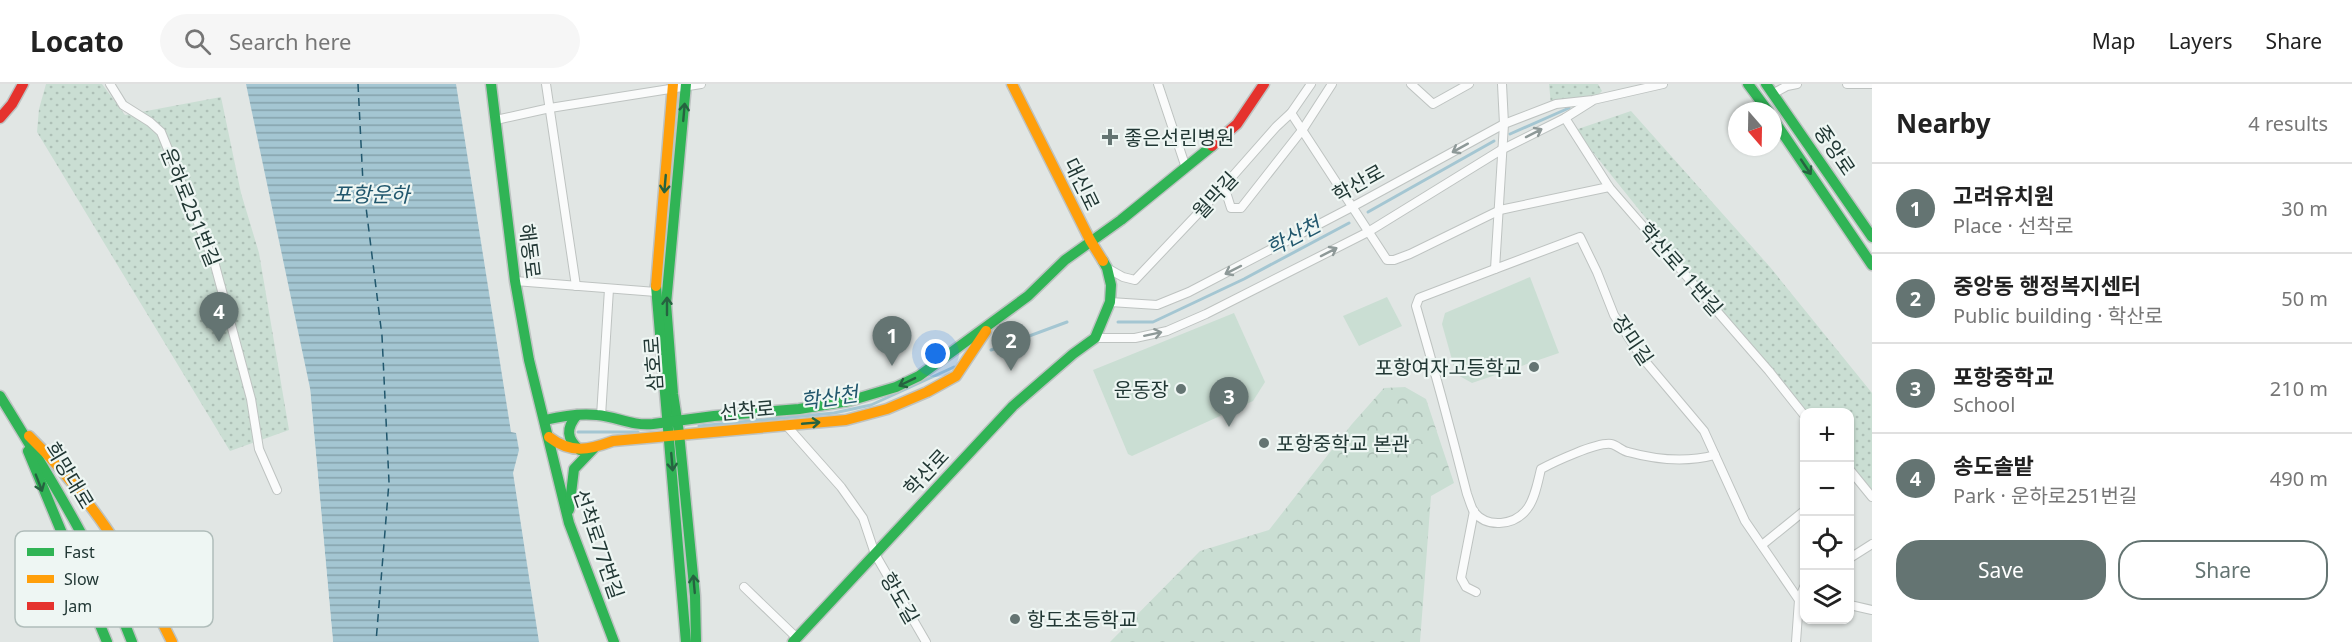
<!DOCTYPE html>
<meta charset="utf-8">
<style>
:root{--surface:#fff;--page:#f6f6f6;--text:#222;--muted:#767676;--line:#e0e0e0;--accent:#647472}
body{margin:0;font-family:"Noto Sans","Noto Sans KR",sans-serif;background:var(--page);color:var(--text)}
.controls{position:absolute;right:18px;bottom:18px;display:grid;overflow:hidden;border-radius:12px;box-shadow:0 2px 4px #0004}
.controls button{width:54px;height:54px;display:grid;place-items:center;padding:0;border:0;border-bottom:2px solid var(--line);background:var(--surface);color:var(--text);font:30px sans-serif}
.compass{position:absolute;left:1728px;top:18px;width:54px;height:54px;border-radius:50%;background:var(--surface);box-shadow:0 2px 4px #0004;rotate:160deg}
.you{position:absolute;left:936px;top:270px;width:21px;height:21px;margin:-15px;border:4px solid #fff;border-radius:50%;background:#1a73e8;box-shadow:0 0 0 9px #1a73e833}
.badge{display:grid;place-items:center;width:39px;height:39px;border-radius:50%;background:var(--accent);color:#fff;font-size:20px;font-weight:700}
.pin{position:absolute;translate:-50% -50px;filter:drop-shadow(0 2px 3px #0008)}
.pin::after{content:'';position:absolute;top:32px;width:21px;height:18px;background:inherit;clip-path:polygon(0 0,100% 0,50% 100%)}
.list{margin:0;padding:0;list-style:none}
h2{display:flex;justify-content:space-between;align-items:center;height:78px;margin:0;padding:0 24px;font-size:26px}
h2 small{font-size:20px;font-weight:400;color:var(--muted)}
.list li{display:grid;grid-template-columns:39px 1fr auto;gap:18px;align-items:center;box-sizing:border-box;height:90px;padding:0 24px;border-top:2px solid var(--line)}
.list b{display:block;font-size:22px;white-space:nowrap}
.list p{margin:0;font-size:20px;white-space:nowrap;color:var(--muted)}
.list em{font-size:20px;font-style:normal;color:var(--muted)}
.actions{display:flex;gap:12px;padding:18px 24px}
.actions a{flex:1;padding:14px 0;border:2px solid var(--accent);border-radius:24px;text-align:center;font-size:21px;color:var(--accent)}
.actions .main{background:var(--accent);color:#fff}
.icon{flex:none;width:33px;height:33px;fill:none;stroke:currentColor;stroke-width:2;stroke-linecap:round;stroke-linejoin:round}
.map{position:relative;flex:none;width:1872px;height:558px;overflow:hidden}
header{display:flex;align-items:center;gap:36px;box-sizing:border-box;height:84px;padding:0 30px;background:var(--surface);border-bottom:2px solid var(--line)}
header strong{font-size:28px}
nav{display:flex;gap:33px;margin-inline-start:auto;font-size:21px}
.search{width:420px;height:54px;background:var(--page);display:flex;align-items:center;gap:15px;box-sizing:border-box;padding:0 21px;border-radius:33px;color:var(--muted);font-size:22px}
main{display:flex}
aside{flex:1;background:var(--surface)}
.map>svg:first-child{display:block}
</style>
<header>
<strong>Locato</strong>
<div class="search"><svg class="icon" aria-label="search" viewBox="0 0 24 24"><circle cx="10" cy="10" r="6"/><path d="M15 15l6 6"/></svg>Search here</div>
<nav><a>Map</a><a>Layers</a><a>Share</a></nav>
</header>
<main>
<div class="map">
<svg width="1872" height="558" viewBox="0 0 1872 558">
<defs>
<pattern id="forest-crowns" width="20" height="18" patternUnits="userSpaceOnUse" patternTransform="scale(1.5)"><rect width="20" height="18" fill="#caded3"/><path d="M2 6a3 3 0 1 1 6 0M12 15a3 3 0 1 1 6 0" fill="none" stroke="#adbfb6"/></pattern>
<pattern id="park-dots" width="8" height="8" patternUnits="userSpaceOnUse" patternTransform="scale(1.5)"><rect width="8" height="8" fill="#caded3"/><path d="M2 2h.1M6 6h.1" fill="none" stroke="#adbfb6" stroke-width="1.8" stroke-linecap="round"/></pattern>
<pattern id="water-rules" width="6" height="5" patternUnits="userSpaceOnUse" patternTransform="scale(1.5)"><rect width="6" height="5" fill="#a4c6d2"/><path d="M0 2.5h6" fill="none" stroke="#85a2ab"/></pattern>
</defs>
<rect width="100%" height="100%" fill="#e1e6e4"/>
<g fill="#caded3">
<path d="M1530,193l29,76 -87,30 -16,-9 -14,-50 3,-11z"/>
<path d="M1387,213l15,29 -43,20 -16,-30z"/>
<path d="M1234,229l31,69 -12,19 -121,55 -4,-2 -35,-84z"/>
</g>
<path fill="url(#forest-crowns)" d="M1405,303l21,12 28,84 -23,13 -11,146h-310l90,-91 69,-21 83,-106 32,-36z"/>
<g fill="url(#park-dots)">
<path d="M46,0h56l23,31 96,-18 20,96 18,60 30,177 -59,21 -193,-319 2,-23z"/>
<path d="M1549,0h49l4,7 -9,9 -42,5z"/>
<path d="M1631,27l139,156 102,126v105l-22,-27v-59h-46v3l-229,-285z"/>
</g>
<path fill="url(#water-rules)" d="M246,0h210l55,348 5,1 3,17 -6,23 26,169h-206l-23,-254z"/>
<path fill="#e1e6e4" d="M307,305h3l23,253h-3z"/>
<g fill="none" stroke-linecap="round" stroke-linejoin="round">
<g stroke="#a4c6d2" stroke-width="3">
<path d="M1510,50l59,-26"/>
<path d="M1368,128l126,-71"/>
<path d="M1118,238h35l91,-43 105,-56"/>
<path d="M991,266l76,-28"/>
<path d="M699,342l135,-13 37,-8 83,-38"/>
<path d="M578,348h60"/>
</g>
<path stroke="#21576d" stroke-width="1.5" stroke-dasharray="8 6" stroke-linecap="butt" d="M358,0l5,99 19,153 7,146 -13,160"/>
<g stroke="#bec3c1" stroke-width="10">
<g id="street">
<path d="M110,0l13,21 27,17 11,10 54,133 36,134 8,50 18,41"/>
<path d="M546,0l30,202"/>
<path d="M1158,0l28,84"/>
<path d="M1411,0l22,20 36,-20"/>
<path d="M1502,0l2,40 -9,145 85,-32 17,35 17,43 26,40 64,76 41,90 54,79"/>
<path d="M1847,0h25"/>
<path d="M1774,9l13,-7 10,-2"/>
<path d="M1291,29l96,147h7l16,-6 90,-44 109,-23"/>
<path d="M1565,34l44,69 160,184 35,44"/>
<path d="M496,36l54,-12 151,-24"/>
<path d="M1224,102l7,22h10l62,-79 29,-45"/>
<path d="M1107,184l16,9 12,3 89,-94 52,-59 15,-14 20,-29"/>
<path d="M1495,185l-76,29 -3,8c18,62 35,125 51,188 2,5 4,13 7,18 14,17 41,13 53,-3 8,-10 11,-28 14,-40 13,-7 56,-27 70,-25 6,1 11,7 17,8 29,8 57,11 87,3"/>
<path d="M515,197l141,11"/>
<path d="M1110,218l47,3 32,-13 163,-85 152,-83 52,-20 37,-4 70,-16"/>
<path d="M1095,254h40l32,-7 39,-17 162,-82 133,-82 64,-32 27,-17"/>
<path d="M601,332l8,-127"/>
<path d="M786,341l55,62 22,31 12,36 51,88"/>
<path d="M1850,386l22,27"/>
<path d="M1474,427l-13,67 5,9 10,5"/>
<path d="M1762,461l42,-34"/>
<path d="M1850,474l22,-14"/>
<path d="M744,503l53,51"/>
<path d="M1850,521l22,5"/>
<path d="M1796,558l3,-42 5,-13"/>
</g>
</g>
<g stroke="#bec3c2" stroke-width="13">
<g id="fast">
<path d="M491,0l24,197 14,79 40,163 45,119"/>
<path d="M686,0l-20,220 7,90 6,39 16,163 1,46"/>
<path d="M1748,0l20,27"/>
<path d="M1766,0l106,153"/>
<path d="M1773,35l99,146"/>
<path d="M656,202l30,356"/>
<path d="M0,312c49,80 98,158 132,246"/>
<path d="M577,331c-11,13 -11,24 3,35"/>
<path d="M545,336c17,-4 35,-7 52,-5 21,2 34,11 56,9l61,-8 85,-7 50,-8 47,-14 23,-11 109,-80 37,-36 56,-40 91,-74"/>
<path d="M28,367l79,191"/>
<path d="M569,426l5,-41 20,-21"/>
<path d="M793,558l220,-236 60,-52 22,-16 15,-36 1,-17 -4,-17 -4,-7"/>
</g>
</g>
<g stroke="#bec3c2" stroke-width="13">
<g id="slow">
<path d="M1012,0l78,156 13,21"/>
<path d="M656,202l17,-202"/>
<path d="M29,352c61,59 106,130 143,206"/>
<path d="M549,353c22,17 40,13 64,4l233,-21 41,-11 40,-17 29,-16 30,-45"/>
</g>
</g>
<g stroke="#bec3c2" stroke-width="13">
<g id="jam">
<path d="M0,34l12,-14 11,-20"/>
<path d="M1212,62l25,-22 27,-40"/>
</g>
</g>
<use href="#street" stroke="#fafbfb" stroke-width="8"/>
<use href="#fast" stroke="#30b455" stroke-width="10"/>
<use href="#slow" stroke="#ff9f0a" stroke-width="10"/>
<use href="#jam" stroke="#e5322d" stroke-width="10"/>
</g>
<defs><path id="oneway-shaft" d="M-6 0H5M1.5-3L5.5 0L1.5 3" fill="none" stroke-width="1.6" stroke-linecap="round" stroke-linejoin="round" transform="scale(1.5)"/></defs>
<g stroke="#266340">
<use href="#oneway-shaft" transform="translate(684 28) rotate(-85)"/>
<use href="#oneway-shaft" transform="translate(1806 83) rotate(56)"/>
<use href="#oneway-shaft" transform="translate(665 100) rotate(95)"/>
<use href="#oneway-shaft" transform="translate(667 222) rotate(-90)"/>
<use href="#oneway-shaft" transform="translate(907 298) rotate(154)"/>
<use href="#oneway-shaft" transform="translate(811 339) rotate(-5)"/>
<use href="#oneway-shaft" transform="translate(672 378) rotate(85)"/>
<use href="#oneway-shaft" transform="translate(39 399) rotate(69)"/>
<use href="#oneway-shaft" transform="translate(694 500) rotate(-95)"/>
</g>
<g stroke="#8e9998">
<use href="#oneway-shaft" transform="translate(1534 49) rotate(-27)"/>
<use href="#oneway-shaft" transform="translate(1460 64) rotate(151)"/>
<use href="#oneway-shaft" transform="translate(1329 168) rotate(-27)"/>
<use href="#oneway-shaft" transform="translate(1233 186) rotate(153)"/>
<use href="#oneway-shaft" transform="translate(1153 250) rotate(-12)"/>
</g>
<g fill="#647472" stroke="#eef6f3" stroke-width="2">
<path d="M1107 44h6v6h6v6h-6v6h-6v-6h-6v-6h6z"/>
<circle cx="1534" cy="283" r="6"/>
<circle cx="1181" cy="305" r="6"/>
<circle cx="1264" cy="359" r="6"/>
<circle cx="1015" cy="535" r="6"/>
</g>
<g text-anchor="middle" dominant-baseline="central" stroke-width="4.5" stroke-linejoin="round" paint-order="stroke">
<g font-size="20" fill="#213734" stroke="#eef6f3" text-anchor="start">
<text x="1124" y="53">좋은선린병원</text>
<text x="1522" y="283" text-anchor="end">포항여자고등학교</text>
<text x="1169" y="305" text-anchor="end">운동장</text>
<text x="1276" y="359">포항중학교 본관</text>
<text x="1027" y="535">항도초등학교</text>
</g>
<g font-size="20" fill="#213734" stroke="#eef6f3">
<text transform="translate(1835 66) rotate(56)">중앙로</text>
<text transform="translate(1358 99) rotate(-29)">학산로</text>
<text transform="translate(1082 100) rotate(64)">대신로</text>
<text transform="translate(1215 111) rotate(-47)">월막길</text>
<text transform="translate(191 123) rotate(68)">운하로251번길</text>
<text transform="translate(530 167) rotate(83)">해동로</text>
<text transform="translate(1681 185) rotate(49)">학산로11번길</text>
<text transform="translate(1633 256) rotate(56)">장미길</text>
<text transform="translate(653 280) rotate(-94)">삼호로</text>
<text transform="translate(747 326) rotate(-5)">선착로</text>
<text transform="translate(926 388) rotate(-47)">학산로</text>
<text transform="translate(70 391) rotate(59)">희망대로</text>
<text transform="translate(599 460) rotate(71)">선착로77번길</text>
<text transform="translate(900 514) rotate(60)">항도길</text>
</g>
<g font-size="21" font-style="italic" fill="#21576d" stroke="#eef6f3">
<text x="371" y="110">포항운하</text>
<text transform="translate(1293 152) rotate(-28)">학산천</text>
<text transform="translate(829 313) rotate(-8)">학산천</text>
</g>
</g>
<rect x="15" y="447" width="198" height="96" rx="9" fill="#eef6f3" stroke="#b0bdba" stroke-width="1.5"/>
<rect x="27" y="464" width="27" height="8" fill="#30b455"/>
<rect x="27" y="491" width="27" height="8" fill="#ff9f0a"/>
<rect x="27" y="518" width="27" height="8" fill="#e5322d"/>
<g font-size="16" fill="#213734">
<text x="64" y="474">Fast</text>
<text x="64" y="501">Slow</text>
<text x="64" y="528">Jam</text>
</g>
</svg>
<div class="controls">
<button>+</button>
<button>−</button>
<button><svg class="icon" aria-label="locate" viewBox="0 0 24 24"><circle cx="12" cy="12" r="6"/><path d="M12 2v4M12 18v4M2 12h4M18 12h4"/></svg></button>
<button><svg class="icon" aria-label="layers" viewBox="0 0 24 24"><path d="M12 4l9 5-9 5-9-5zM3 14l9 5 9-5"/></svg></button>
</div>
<svg class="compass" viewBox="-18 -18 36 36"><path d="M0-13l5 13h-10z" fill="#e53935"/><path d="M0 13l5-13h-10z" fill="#767676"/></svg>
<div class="you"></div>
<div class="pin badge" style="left:892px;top:282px">1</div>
<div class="pin badge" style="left:1011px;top:287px">2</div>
<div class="pin badge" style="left:1229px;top:343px">3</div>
<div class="pin badge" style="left:219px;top:258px">4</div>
</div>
<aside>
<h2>Nearby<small>4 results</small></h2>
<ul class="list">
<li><span class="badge">1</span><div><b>고려유치원</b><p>Place · 선착로</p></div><em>30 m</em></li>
<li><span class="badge">2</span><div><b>중앙동 행정복지센터</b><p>Public building · 학산로</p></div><em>50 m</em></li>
<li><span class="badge">3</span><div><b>포항중학교</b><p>School</p></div><em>210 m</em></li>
<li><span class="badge">4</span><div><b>송도솔밭</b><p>Park · 운하로251번길</p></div><em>490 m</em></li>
</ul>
<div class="actions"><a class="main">Save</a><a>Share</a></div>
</aside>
</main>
